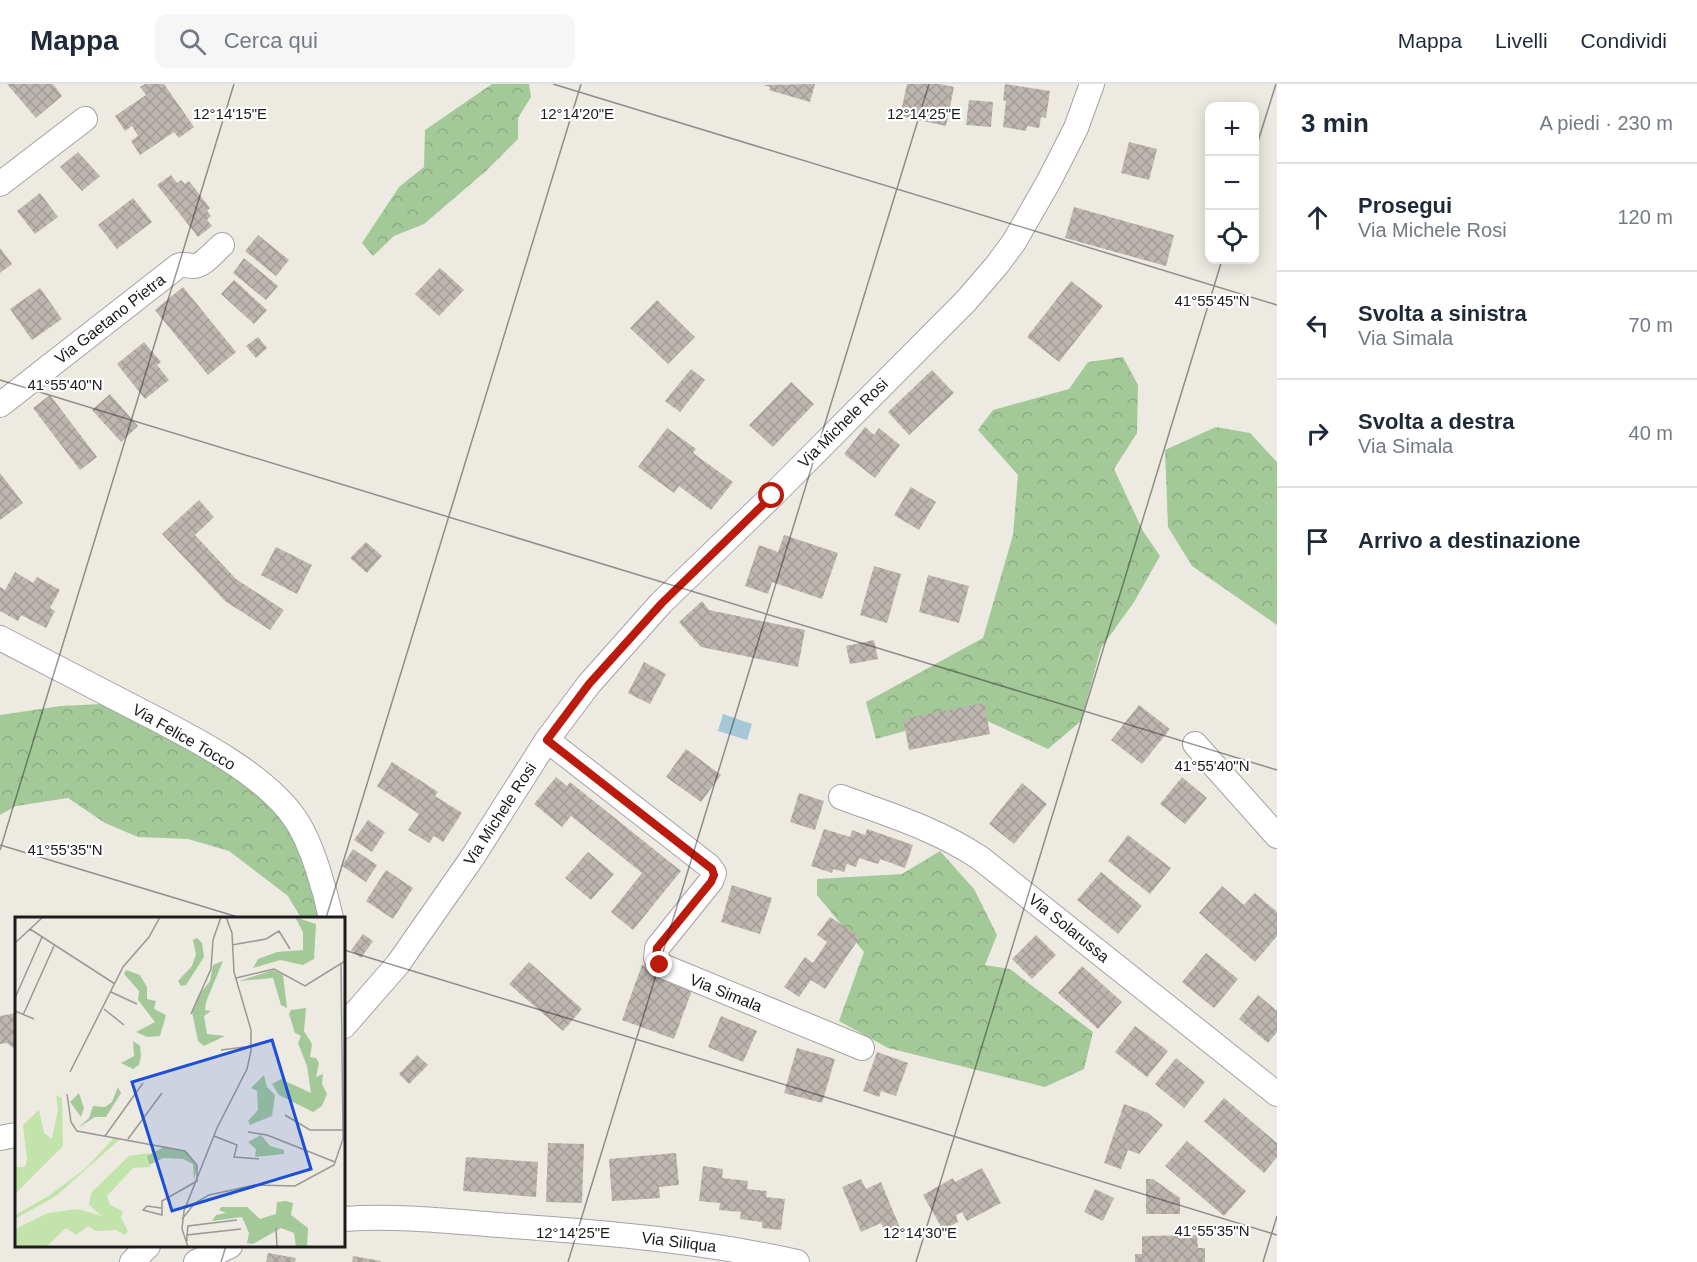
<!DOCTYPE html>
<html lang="it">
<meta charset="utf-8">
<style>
:root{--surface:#fff;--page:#f6f6f7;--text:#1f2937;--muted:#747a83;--line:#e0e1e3}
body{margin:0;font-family:Arial,sans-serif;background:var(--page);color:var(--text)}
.controls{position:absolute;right:18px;top:18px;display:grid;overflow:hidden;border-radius:12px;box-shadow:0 3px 15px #0003}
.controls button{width:54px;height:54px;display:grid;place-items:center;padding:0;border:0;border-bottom:2px solid var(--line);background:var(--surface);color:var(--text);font:30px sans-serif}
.stop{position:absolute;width:18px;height:18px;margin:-14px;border:4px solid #ba1b0d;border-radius:50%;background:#fff}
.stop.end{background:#ba1b0d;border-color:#fff;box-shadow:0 2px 6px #0008}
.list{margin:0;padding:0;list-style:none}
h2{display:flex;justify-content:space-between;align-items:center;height:78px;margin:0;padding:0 24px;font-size:26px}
h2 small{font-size:20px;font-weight:400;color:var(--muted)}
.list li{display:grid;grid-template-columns:39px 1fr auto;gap:18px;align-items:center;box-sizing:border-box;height:108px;padding:0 24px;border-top:2px solid var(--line)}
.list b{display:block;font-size:22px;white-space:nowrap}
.list p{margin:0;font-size:20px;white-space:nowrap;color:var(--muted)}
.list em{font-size:20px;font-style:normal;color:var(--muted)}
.icon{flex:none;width:33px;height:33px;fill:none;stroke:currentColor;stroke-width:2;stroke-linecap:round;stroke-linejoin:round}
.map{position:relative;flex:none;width:1277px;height:1178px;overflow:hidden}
header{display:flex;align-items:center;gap:36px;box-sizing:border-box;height:84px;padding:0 30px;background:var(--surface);border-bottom:2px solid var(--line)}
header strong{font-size:28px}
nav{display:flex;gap:33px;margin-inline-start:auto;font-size:21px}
.search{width:420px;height:54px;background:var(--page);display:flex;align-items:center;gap:15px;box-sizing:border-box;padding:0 21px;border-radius:12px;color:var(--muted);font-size:22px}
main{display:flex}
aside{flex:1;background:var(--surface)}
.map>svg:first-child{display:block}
</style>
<header>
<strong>Mappa</strong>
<div class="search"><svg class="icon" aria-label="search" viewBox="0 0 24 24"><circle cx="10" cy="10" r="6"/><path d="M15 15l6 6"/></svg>Cerca qui</div>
<nav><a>Mappa</a><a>Livelli</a><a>Condividi</a></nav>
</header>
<main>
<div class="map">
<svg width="1277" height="1178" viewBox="0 0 1277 1178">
<defs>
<pattern id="forest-crowns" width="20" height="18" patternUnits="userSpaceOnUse" patternTransform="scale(1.5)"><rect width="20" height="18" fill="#a4c999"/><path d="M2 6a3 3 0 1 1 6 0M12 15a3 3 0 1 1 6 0" fill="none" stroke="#8dac83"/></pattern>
<pattern id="building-cross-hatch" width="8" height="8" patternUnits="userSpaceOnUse" patternTransform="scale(1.5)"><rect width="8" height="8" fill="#bdb6af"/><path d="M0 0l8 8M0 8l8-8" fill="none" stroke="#a29c96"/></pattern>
</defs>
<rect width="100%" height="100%" fill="#edeae2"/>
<g fill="url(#forest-crowns)">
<path d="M492,0h37l2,13 -13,21v21l-31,31 -63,54 -30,12 -21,20 -11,-13 37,-56 25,-20 1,-37z"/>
<path d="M1123,273l15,28 -1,48 -23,36 29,62 17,25 -26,46 -33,46 -20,73 -33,28 -78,-36 -94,26 -10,-37 117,-64 30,-103 5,-60 -40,-45 15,-20 76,-21 19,-27z"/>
<path d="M1216,343l34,6 27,29v163l-85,-59 -24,-39 -3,-77z"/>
<path d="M101,620l138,66 59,59 26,89h-23l-13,-22 -59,-45 -41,-12 -50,-2 -33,-14 -37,-25 -52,8 -16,9v-100l61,-9z"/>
<path d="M940,767l34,38 23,46 -12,30 25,4 83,63 -9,37 -39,18 -157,-39 -49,-27 25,-69 -47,-57v-16l85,-5z"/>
</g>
<path fill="#a5c8d8" d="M723,630l29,10 -5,16 -29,-9z"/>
<g fill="url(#building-cross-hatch)">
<path d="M7,0h46l9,12 -26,22z"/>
<path d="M145,0h19l30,43 -15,11 -5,-6 -34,23 -9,-14 7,-5 -6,-10 -7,5 -10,-15 31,-21 -6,-8z"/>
<path d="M815,0l-5,18 -41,-12 1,-3 -7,-2z"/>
<path d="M907,0h33l14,3 -8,39 -46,-10z"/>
<path d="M1005,0l45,7 -4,27 -5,-1 -2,11 -12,-2 -1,5 -23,-4 3,-26 -3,-1z"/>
<path d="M969,16l24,2 -2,25 -25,-2z"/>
<path d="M1129,58l28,7 -8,31 -28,-7z"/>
<path d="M78,68l22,24 -18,15 -22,-24z"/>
<path d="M171,91l6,8 4,-3 4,4 4,-3 21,27 -3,3 4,5 -4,4 5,6 -14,11 -41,-52z"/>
<path d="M40,109l18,24 -23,17 -18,-23z"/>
<path d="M133,114l19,24 -35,27 -19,-24z"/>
<path d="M1074,123l100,28 -8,31 -101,-28z"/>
<path d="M258,151l31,25 -13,16 -31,-25z"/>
<path d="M0,164l12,16 -12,9z"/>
<path d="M244,174l34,28 -12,14 -33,-27z"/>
<path d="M440,184l24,22 -25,26 -24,-22z"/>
<path d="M234,196l33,30 -13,14 -33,-30z"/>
<path d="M1071,197l32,25 -44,56 -32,-25z"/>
<path d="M183,203l53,65 -28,23 -53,-65z"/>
<path d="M40,204l22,31 -30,21 -22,-31z"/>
<path d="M657,216l38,37 -27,27 -38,-36z"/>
<path d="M258,253l9,11 -11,10 -10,-12z"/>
<path d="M144,258l17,20 -4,3 12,15 -24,19 -28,-35z"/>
<path d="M691,285l14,11 -25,32 -15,-11z"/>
<path d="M932,286l22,23 -45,42 -21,-23z"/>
<path d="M791,298l23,22 -41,43 -24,-22z"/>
<path d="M110,310l28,32 -17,16 -29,-32z"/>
<path d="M50,311l47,62 -17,13 -47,-62z"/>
<path d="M865,343l9,8 5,-7 21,17 -25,33 -31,-24z"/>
<path d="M667,344l29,21 -3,4 40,29 -22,28 -32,-24 -5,7 -36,-26z"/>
<path d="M0,389l23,30 -23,17z"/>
<path d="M911,403l25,15 -17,28 -25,-15z"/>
<path d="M199,416l15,17 -19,18 41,44 48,31 -14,20 -45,-29 -63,-67z"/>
<path d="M784,451l54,18 -16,46 -50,-17 -4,12 -23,-8 14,-41 19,7z"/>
<path d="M366,458l16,14 -15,17 -17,-15z"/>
<path d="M276,463l36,18 -15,29 -36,-19z"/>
<path d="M874,482l27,8 -14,49 -27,-8z"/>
<path d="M15,488l18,11 4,-6 23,13 -10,18 5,3 -9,17 -25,-13 -3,6 -18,-10v-24l5,3z"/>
<path d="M928,491l41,11 -10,37 -40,-11z"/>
<path d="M702,517l7,9 96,20 -7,37 -97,-20 -22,-25z"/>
<path d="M874,556l4,19 -28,5 -4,-18z"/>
<path d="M644,578l22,12 -16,30 -22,-11z"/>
<path d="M984,619l6,31 -81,16 -6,-31z"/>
<path d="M1139,621l31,24 -28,35 -31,-24z"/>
<path d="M686,665l35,26 -20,27 -35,-25z"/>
<path d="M392,678l46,30 -3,4 27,17 -19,29 -9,-6 -5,7 -21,-13 11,-16 -42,-28z"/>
<path d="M556,693l11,9 3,-4 111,89 -48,59 -22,-18 31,-39 -71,-57 -9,11 -28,-23z"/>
<path d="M1182,693l25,21 -22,26 -25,-20z"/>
<path d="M1022,699l25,21 -33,40 -25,-20z"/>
<path d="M799,709l25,8 -9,29 -25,-8z"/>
<path d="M368,736l17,12 -13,20 -18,-12z"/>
<path d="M824,745l26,8 2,-7 13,5 2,-6 46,16 -8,23 -25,-9 -2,5 -19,-6 -3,9 -9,-3 -3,8 -11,-3 -1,4 -21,-7z"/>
<path d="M1128,751l43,33 -21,26 -42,-33z"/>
<path d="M353,765l24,16 -11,17 -24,-16z"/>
<path d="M588,768l26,22 -23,26 -26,-22z"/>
<path d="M386,786l27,18 -20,31 -27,-18z"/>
<path d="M1101,788l41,34 -24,28 -41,-34z"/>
<path d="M732,801l40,13 -12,36 -39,-12z"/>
<path d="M1222,802l22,19 11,-12 22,19v24l-22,26 -56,-49z"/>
<path d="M830,833l30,20 -35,52 -14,-9 -12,17 -15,-10 21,-30 8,6 14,-21 -10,-7z"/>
<path d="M363,850l10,7 -12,17 -10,-8z"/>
<path d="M1036,851l20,20 -24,24 -20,-20z"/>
<path d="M1206,869l32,26 -24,29 -32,-26z"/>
<path d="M529,878l53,47 -19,22 -54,-47z"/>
<path d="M642,881l52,20 -20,54 -52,-19z"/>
<path d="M1082,882l40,36 -24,27 -40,-36z"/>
<path d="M1258,911l19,16v21l-9,11 -29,-24z"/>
<path d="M16,929v37l-9,-7 -7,1v-28z"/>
<path d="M721,932l36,15 -14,31 -35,-15z"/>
<path d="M1135,942l33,25 -21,26 -32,-25z"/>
<path d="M797,964l38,11 -13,44 -38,-10z"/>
<path d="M877,968l31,11 -12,33 -15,-5 -2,6 -16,-6z"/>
<path d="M417,971l11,10 -19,19 -10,-10z"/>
<path d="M1176,974l29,24 -21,26 -29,-24z"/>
<path d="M1224,1014l53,45v14l-13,16 -60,-52z"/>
<path d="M1124,1020l24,9 15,12 -24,29 -11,-4 -7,19 -17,-6z"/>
<path d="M1187,1057l59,50 -22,25 -59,-50z"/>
<path d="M548,1059l36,1 -2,59 -36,-1z"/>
<path d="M676,1069l3,32 -20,2 1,11 -48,3 -3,-42z"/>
<path d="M466,1073l72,5 -2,35 -73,-6z"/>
<path d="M703,1082l20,3 -1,9 26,3 -1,8 20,2 -1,6 19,2 -4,31 -19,-2v-6l-22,-3 1,-7 -22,-2 1,-7 -21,-2z"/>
<path d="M982,1084l19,35 -34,18 -5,-9 -6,3 2,7 -15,8 -20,-35 30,-17 2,4z"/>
<path d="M861,1095l5,10 15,-7 19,46 -14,6 -5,-11 -20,9 -19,-45z"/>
<path d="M1146,1095h7l27,19v16h-34z"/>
<path d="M1095,1105l19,9 -11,23 -19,-9z"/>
<path d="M1197,1151l1,13h7v14h-70v-8h7v-18z"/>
<path d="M268,1169l28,5 -1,4h-29z"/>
<path d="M353,1172l28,5v1h-29z"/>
</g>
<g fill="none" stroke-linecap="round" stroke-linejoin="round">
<g stroke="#a3a3a3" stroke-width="26">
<g id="minor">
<path d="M0,100l85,-65"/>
<path d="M0,321l178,-139c7,-3 8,0 15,0 9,1 22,-15 29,-21"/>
<path d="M0,554c44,23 89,46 133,69 52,27 130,64 163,113 16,24 29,70 35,98"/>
<path d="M547,656l162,126 5,7 -3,8 -54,67 -1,10 4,7 202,83"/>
<path d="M1195,660l82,92"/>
<path d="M841,713c48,18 96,32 139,61l297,236"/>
<path d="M344,942l54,-62 74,-106 75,-118 42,-56 72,-81 111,-107 194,-195 31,-36 17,-23 35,-61 27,-53 16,-44"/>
<path d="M0,1054l16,-3"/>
<path d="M344,1135c56,-4 112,3 168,7 96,7 191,15 285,36"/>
<path d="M132,1178l16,-16"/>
<path d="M196,1178l34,-16"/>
</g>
</g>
<use href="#minor" stroke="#fff" stroke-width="24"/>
</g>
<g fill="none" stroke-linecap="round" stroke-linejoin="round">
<path stroke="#ba1b0d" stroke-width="8" d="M660,881l-4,-7 1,-10 54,-66 3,-7 -2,-6 -165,-129 42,-56 73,-81 110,-107"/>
</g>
<path fill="none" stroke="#1c1c1c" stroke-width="1.5" stroke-opacity="0.45" d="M553,0l724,221M1254,70l22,-70M0,296l1277,390M0,761l241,73M0,766l234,-766M326,834l255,-834M344,866l933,285M221,1178l5,-16M568,1178l361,-1178M916,1178l306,-1002M1263,1178l14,-46"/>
<g text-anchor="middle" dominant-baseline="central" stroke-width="4.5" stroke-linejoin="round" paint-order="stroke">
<g font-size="16" fill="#1c1c1c" stroke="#fff">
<text transform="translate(110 235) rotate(-38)">Via Gaetano Pietra</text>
<text transform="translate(843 339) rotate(-45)">Via Michele Rosi</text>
<text transform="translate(184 653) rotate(30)">Via Felice Tocco</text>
<text transform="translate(500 730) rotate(-57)">Via Michele Rosi</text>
<text transform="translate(1069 844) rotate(39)">Via Solarussa</text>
<text transform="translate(726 909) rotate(22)">Via Simala</text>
<text transform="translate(679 1158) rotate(7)">Via Siliqua</text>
</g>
</g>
<g transform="translate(15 833)">
<rect width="330" height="330" fill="#edeae2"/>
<path d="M41,178l6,3 1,48 -48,48v-27h10l2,-7 -4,-35 16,-15 5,23 8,6 6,-29zM99,221l6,1 -64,57 -41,23v-4l32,-18 39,-29zM135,236l-3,9 4,5 -18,1 -26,28 3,9 13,6 -2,7 7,13 -3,4 -9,-5 -20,1 -8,-5 -12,9 -10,-7 -20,19h-31v-18l33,-16 30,-4 24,7 -13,-11 2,-12 38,-37z" fill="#c2e4aa"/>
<path d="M280,0l21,7 -2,35 -11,6 -23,-5 -27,8 5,-9 19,-7 26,-2v-18zM182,21l5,5 2,14 -18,28 -5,1 -3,-5 14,-15 4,-12 -3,-14zM208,44l-17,41 -1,8 6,1 -7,5 3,18 18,2 -21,10 -6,-5 -6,-29 6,-16 12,-15 3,-16zM111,53l14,5 7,12v12l9,2 -2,8 12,6 -6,21 -13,1 -11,-5 19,-10 -17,-22 1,-9 -15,-17zM258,53l10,5 4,33 -6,-3 -8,-27 -34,3zM291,91l-2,23 8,13 -2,13 6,1 3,5 -3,14 7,-3 -1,10 5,10 -5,12 -9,6 -34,-17 -7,-11 9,-5 30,14 -4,-27 -9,-23 3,-7 -6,-3 -6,-19 2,-4zM118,124l7,5 1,10 -2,9 -6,4 -12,-6 13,-7zM249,158l3,12 8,8 -3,21 -22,9 -2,-4 10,-11 -1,-19 -6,-3zM103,170l3,6 -15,24h-11l-17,11 11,-10 4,-12 12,1 7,-5zM64,176l5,15 -3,9 -11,-15zM246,218l9,11 14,4v4l-29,3 1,-8 -8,-7zM149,230l23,5 10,15 -3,13 -1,-16 -10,-5 -20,-1 -14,7 -2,-9zM271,284l7,2 -2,12 17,13 -1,19h-11l-2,-14 -13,-5 -28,16 -6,-1 2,-10 -7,-16 -30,4 4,-6 10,-2 -7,-3 2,-3h26l13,12 16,-5 1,-12z" fill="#a4c999"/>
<path fill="none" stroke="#999893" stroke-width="1.5" d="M15,12l85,55M0,26l28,-26M217,28l34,-6 13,-8 11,18M221,61l38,-9 31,17 40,-25M96,75l26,12M0,81l27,-61M89,92l20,16M0,94l19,8M176,97l20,-45 2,-29 8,-23M8,98l31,-69M206,133l31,-4M55,155l53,-105 26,-30 11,-20M52,177l4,28 6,9 108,20 12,14v17M270,198l25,15h33M233,215l19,3 68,27M90,219l38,-53M199,219l23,9 -3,12 25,2M113,222l34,-46M146,291l-14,-2 -4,4 19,5v-14l35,-20M167,302l13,-16 14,-8 46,-10 40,1 39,-21 9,-26 -2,-175M261,311l1,19M172,318l1,-9 49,-6M172,324v-6l54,-6M173,330l-6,-18 2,-18 33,-83 30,-59 4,-18v-21l-17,-58 -2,-39 -6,-16"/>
<path fill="#1d4ed8" fill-opacity="0.15" stroke="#1d4ed8" stroke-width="3" d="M257,123l39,129 -139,42 -40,-129z"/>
<rect width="330" height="330" fill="none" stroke="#1c1c1c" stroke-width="3"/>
</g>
<g font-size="15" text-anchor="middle" fill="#1c1c1c" stroke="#fff" stroke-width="4.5" stroke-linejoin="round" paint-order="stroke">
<text x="230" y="35">12°14'15"E</text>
<text x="577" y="35">12°14'20"E</text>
<text x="924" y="35">12°14'25"E</text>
<text x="1212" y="222">41°55'45"N</text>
<text x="65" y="306">41°55'40"N</text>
<text x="1212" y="687">41°55'40"N</text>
<text x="65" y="771">41°55'35"N</text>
<text x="1212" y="1152">41°55'35"N</text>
<text x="573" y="1154">12°14'25"E</text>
<text x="920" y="1154">12°14'30"E</text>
</g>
</svg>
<div class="controls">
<button>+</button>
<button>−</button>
<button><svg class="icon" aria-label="locate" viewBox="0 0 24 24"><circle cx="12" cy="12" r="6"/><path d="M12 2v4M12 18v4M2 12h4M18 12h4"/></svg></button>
</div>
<div class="stop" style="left:772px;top:412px"></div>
<div class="stop end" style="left:660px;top:881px"></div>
</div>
<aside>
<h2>3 min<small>A piedi · 230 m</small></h2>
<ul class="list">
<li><svg class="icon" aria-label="ahead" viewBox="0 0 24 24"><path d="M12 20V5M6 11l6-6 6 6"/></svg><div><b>Prosegui</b><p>Via Michele Rosi</p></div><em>120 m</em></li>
<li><svg class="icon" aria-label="left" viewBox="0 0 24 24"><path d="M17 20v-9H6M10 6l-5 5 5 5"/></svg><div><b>Svolta a sinistra</b><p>Via Simala</p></div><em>70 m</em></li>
<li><svg class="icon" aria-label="right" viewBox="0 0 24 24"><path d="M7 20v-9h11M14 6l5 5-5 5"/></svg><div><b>Svolta a destra</b><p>Via Simala</p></div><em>40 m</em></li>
<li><svg class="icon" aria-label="arrive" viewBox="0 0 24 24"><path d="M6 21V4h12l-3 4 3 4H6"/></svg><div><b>Arrivo a destinazione</b></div></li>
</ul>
</aside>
</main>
